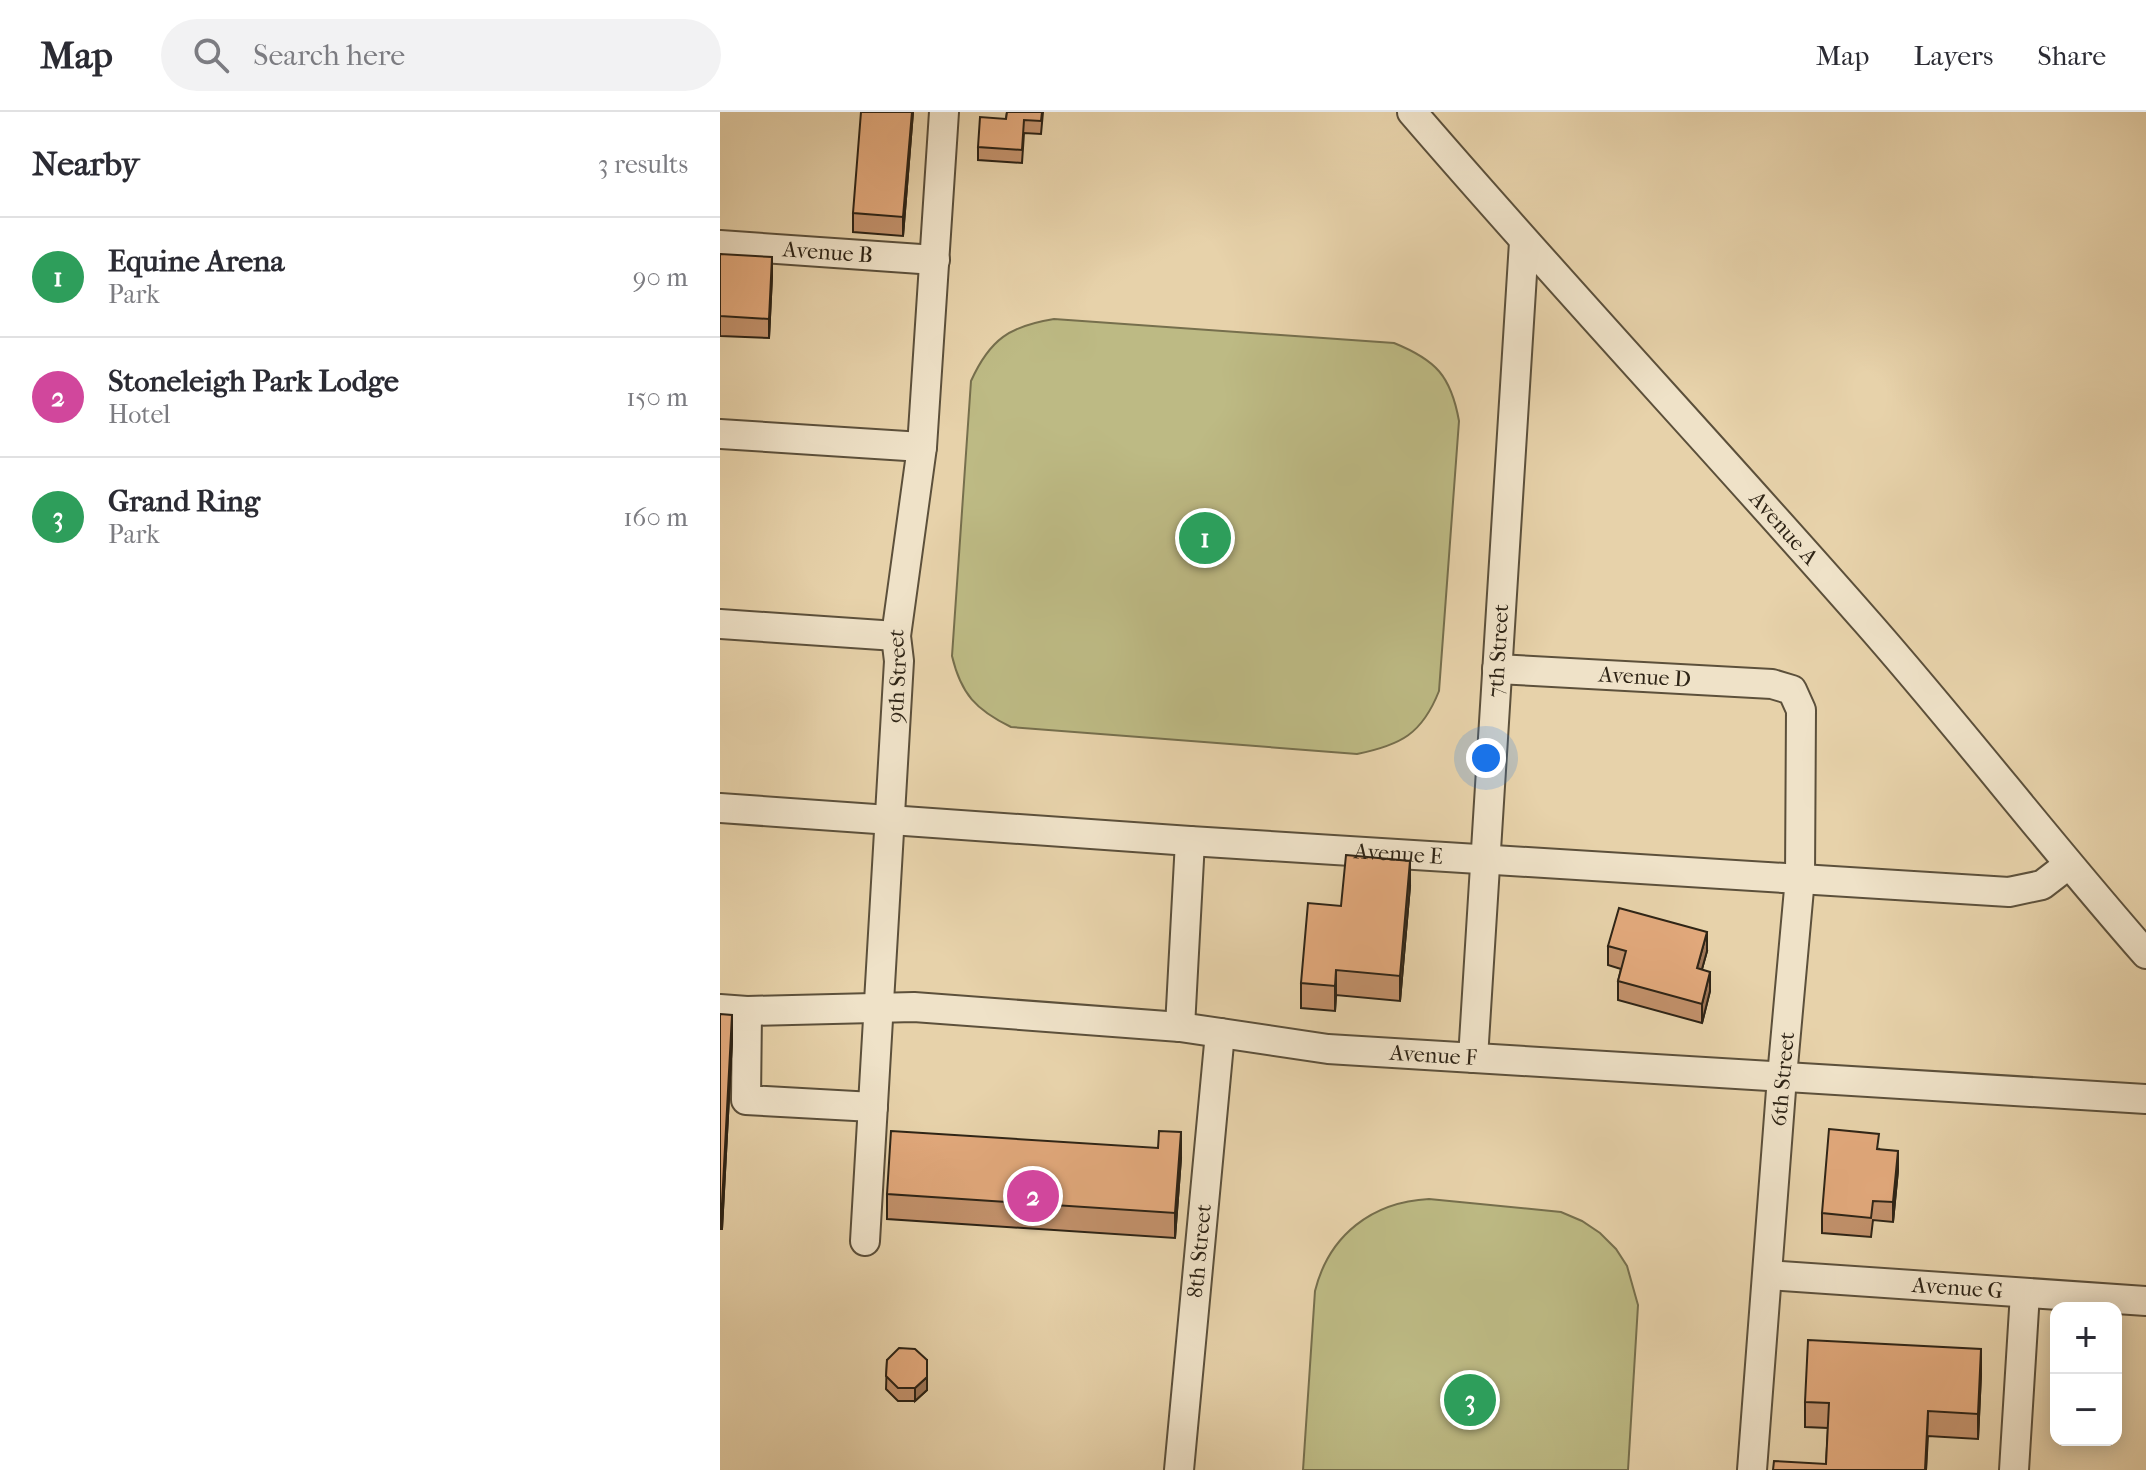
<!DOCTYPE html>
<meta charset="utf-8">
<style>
:root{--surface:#fff;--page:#f2f2f3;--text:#2b2b33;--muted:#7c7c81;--line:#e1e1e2;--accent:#db2777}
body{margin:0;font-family:"IM FELL French Canon",serif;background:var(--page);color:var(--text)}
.controls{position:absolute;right:24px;bottom:24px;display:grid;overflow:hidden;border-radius:16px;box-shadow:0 4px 20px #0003}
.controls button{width:72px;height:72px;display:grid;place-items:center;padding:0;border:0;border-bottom:2px solid var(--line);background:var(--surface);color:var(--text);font:40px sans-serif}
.you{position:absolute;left:766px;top:646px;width:28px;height:28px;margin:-20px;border:6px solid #fff;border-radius:50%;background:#1a73e8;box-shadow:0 0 0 12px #1a73e833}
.badge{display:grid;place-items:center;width:52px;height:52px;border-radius:50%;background:var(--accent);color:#fff;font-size:26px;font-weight:700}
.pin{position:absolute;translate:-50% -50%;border:4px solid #fff;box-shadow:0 2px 8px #0006}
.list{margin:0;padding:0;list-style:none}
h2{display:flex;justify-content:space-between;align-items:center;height:104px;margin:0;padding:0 32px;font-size:34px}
h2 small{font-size:26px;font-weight:400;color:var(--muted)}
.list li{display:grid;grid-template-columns:52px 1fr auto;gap:24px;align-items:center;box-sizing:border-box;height:120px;padding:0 32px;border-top:2px solid var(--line)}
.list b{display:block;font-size:30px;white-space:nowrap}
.list p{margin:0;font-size:26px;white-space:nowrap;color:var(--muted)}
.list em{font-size:26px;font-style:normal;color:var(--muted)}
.icon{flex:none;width:44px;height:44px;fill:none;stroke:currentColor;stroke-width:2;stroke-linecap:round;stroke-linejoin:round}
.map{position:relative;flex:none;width:1426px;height:1358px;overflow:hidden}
header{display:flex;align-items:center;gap:48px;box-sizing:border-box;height:112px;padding:0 40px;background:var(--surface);border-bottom:2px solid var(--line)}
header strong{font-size:38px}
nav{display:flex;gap:44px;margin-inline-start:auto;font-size:28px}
.search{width:560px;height:72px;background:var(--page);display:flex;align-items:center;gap:20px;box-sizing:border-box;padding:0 28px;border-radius:44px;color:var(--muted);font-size:30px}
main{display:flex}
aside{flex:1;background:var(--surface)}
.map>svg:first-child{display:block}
</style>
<header>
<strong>Map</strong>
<div class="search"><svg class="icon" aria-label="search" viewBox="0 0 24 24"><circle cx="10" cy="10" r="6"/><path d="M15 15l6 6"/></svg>Search here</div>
<nav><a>Map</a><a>Layers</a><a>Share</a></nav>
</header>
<main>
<aside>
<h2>Nearby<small>3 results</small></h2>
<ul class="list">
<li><span class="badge" style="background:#2e9e5b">1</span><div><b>Equine Arena</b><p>Park</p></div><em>90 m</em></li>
<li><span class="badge" style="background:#d1479c">2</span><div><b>Stoneleigh Park Lodge</b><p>Hotel</p></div><em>150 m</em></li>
<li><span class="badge" style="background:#2e9e5b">3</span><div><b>Grand Ring</b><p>Park</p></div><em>160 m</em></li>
</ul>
</aside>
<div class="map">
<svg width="1426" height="1358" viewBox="0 0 1426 1358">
<rect width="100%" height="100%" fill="#e7d2aa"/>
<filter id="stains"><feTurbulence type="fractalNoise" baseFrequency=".0025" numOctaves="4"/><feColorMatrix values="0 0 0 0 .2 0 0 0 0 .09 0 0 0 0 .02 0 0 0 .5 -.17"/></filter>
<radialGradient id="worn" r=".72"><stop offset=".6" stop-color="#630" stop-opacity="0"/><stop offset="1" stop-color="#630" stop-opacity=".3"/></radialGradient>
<g fill="#bdba84" stroke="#766f4d" stroke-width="2">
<path d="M334,207l340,24c42,17 57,33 65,78l-20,270c-17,43 -38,54 -82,63l-346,-27c-35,-17 -50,-33 -59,-71l19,-275c19,-42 39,-55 83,-62z"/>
<path d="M709,1087l132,13 21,9 18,12 16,16 11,17 11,39 -10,165h-325l12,-179c14,-56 57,-89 114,-92z"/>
</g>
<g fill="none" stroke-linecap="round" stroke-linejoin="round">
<g stroke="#5c503b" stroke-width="32">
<g id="minor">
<path id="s1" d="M692,0c148,172 304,338 454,509 96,109 184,224 280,333"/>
<path id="s2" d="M0,133l215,15"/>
<path d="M0,322l202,13"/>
<path d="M0,512l176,12"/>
<path id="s3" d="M777,557l275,15 20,6 9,20 -1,168 -18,199 -30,393"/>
<path id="s4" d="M0,696l470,33 819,51 33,-7 26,-20"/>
<path id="s5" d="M0,897l27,2 167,-4 266,20 148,22 818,50"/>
<path d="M27,899l-1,89 127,7"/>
<path d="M460,915l10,-186"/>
<path id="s6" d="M753,946l51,-816"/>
<path id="s7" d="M145,1129l34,-580 -3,-25 26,-189 22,-335"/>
<path id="s8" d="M1048,1163l378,26"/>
<path id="s9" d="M459,1358l41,-437"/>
<path d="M1294,1358l11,-177"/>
</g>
</g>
<use href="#minor" stroke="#efe2c8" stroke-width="28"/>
</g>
<g fill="#c2916b" stroke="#2e2416" stroke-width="2">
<path d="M193,0l-10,124 -50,-4v-19z"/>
<path d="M287,0h36l-2,22 -17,-1 -2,30 -44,-3v-13l28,-28z"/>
<path d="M0,142l52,22 -3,62 -49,-2z"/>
<path d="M690,774l-10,115 -64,-6 -1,16 -34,-3v-25l40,-77z"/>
<path d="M888,834l99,5 -5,18 8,22 -8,32 -84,-23v-19l3,-12 -13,-4z"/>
<path d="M0,902l12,26 -10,189h-2z"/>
<path d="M1159,1037l19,21 -5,52 -20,-2 -2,17 -49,-4v-20z"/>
<path d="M461,1046l-6,80 -288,-19v-25z"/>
<path d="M167,1248h40v30l-12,11h-17l-12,-12z"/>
<path d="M1261,1262l-3,65 -50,-3 -2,34h-153l53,-6 2,-36 -23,-1v-25z"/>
</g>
<g fill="#9e7657" stroke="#2e2416" stroke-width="2">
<path d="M192,0h1l-10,124v-19z"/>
<path d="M52,145v19l-3,62v-19z"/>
<path d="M690,749v25l-10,115v-25z"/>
<path d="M987,820v19l-10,36v-19z"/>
<path d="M616,858v25l-1,16v-25z"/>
<path d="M990,860v19l-8,32v-19z"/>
<path d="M12,903v25l-10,189v-25z"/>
<path d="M461,1020v26l-6,80v-25z"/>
<path d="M1178,1039v19l-5,52v-20z"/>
<path d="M1261,1237v25l-3,65v-25z"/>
<path d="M207,1265v13l-12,11v-13z"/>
<path d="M1208,1299l-2,59h-1z"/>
</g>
<g fill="#e2a97c" stroke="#2e2416" stroke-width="2">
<path d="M141,0h51l-9,105 -50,-4z"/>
<path d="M287,0h35l-1,9 -17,-1 -2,30 -44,-3 2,-30 26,2z"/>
<path d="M0,142l52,3 -3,62 -49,-3z"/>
<path d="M626,743l64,6 -10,115 -64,-6 -1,16 -34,-3 7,-80 33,3z"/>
<path d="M899,796l88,24 -10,36 13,4 -8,32 -84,-23 8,-30 -18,-5z"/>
<path d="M0,902l12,1 -10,189h-2z"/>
<path d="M1109,1017l50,5 -2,15 21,2 -5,51 -20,-1 -2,17 -49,-5z"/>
<path d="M171,1019l267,17 1,-17 22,1 -6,81 -288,-19z"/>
<path d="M1088,1228l173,9 -3,65 -50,-3 -3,59h-152l1,-9 52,3 3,-61 -24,-1z"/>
<path d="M179,1236l16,1 12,11v17l-12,11h-17l-12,-12 1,-16z"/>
</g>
<g text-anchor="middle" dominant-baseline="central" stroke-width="6" stroke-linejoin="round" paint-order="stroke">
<g font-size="22" fill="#2e2416" stroke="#efe2c8">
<text stroke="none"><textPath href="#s2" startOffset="108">Avenue B</textPath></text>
<text stroke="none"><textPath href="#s1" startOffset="558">Avenue A</textPath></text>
<text stroke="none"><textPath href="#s6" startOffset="408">7th Street</textPath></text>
<text stroke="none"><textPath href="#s7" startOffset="566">9th Street</textPath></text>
<text stroke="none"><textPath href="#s3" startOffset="148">Avenue D</textPath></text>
<text stroke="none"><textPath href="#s4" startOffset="680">Avenue E</textPath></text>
<text stroke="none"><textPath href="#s5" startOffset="716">Avenue F</textPath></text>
<text transform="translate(1063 967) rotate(-85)">6th Street</text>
<text stroke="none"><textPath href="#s9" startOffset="220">8th Street</textPath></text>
<text stroke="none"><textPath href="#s8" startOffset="190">Avenue G</textPath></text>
</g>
</g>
<rect width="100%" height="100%" filter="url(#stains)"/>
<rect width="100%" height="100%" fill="url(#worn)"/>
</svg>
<div class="controls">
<button>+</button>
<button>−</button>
</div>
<div class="you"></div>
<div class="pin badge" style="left:485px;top:426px;background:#2e9e5b">1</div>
<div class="pin badge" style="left:313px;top:1084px;background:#d1479c">2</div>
<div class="pin badge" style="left:750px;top:1288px;background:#2e9e5b">3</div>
</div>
</main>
